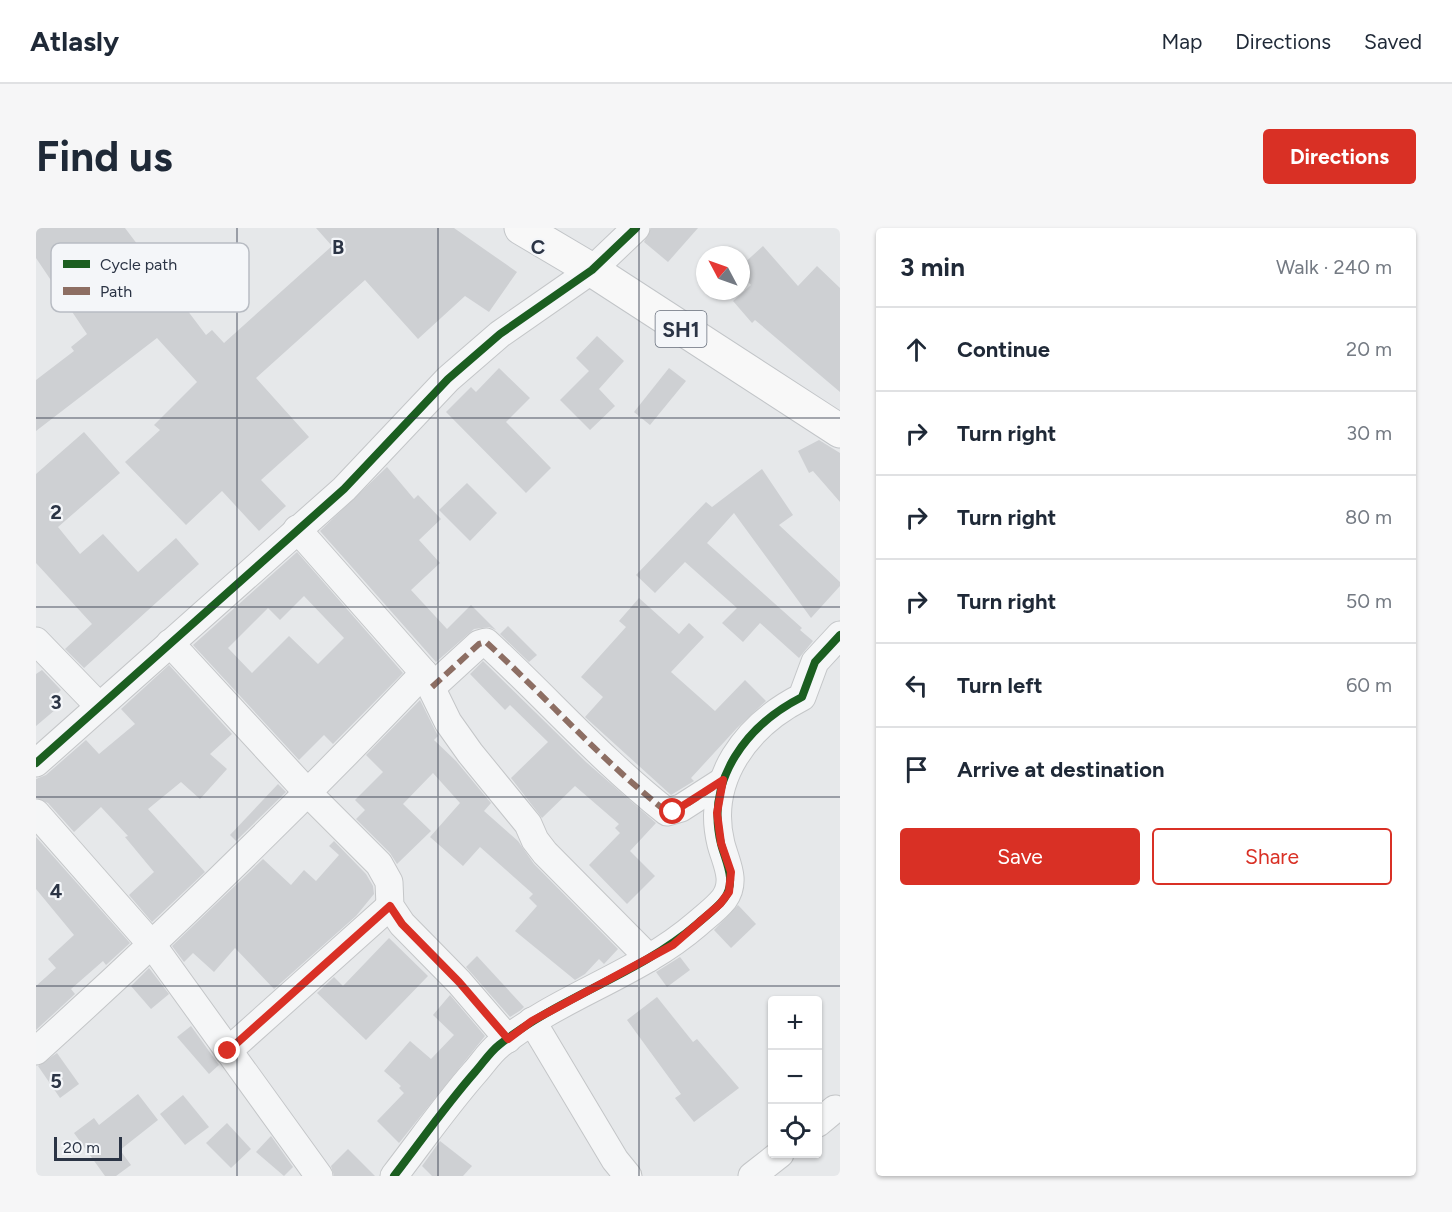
<!DOCTYPE html>
<meta charset="utf-8">
<style>
:root{--surface:#fff;--page:#f6f6f7;--text:#1f2937;--muted:#747a83;--line:#e0e1e3;--accent:#d93025}
body{margin:0;font-family:Figtree,sans-serif;background:var(--page);color:var(--text)}
.controls{position:absolute;right:18px;bottom:18px;display:grid;overflow:hidden;border-radius:6px;box-shadow:0 2px 4px #0004}
.controls button{width:54px;height:54px;display:grid;place-items:center;padding:0;border:0;border-bottom:2px solid var(--line);background:var(--surface);color:var(--text);font:30px sans-serif}
.compass{position:absolute;left:660px;top:18px;width:54px;height:54px;border-radius:50%;background:var(--surface);box-shadow:0 2px 4px #0004;rotate:311deg}
.scale{position:absolute;left:18px;bottom:15px;width:68px;box-sizing:border-box;padding-left:6px;border:3px solid #2b3445;border-top:0;font-size:16px;line-height:21px;white-space:nowrap;color:#2b3445;-webkit-text-stroke:4px #f4f6f9;paint-order:stroke}
.stop{position:absolute;width:18px;height:18px;margin:-14px;border:4px solid #d93025;border-radius:50%;background:#fff}
.stop.end{background:#d93025;border-color:#fff;box-shadow:0 2px 6px #0008}
.list{margin:0;padding:0;list-style:none}
h2{display:flex;justify-content:space-between;align-items:center;height:78px;margin:0;padding:0 24px;font-size:26px}
h2 small{font-size:20px;font-weight:400;color:var(--muted)}
.list li{display:grid;grid-template-columns:39px 1fr auto;gap:18px;align-items:center;box-sizing:border-box;height:84px;padding:0 24px;border-top:2px solid var(--line)}
.list b{display:block;font-size:22px;white-space:nowrap}
.list em{font-size:20px;font-style:normal;color:var(--muted)}
.actions{display:flex;gap:12px;padding:18px 24px}
.actions a{flex:1;padding:14px 0;border:2px solid var(--accent);border-radius:6px;text-align:center;font-size:21px;color:var(--accent)}
.actions .main{background:var(--accent);color:#fff}
.icon{flex:none;width:33px;height:33px;fill:none;stroke:currentColor;stroke-width:2;stroke-linecap:round;stroke-linejoin:round}
.map{position:relative;flex:none;width:804px;height:948px;overflow:hidden;border-radius:6px}
header{display:flex;align-items:center;gap:36px;box-sizing:border-box;height:84px;padding:0 30px;background:var(--surface);border-bottom:2px solid var(--line)}
header strong{font-size:28px}
nav{display:flex;gap:33px;margin-inline-start:auto;font-size:21px}
.intro{display:flex;align-items:center;justify-content:space-between;box-sizing:border-box;height:144px;padding:0 36px}
h1{margin:0;font-size:42px}
.button{padding:15px 27px;border-radius:6px;background:var(--accent);color:#fff;font-size:21px;font-weight:700}
main{display:flex;gap:36px;padding:0 36px}
aside{flex:1;background:var(--surface);border-radius:6px;box-shadow:0 2px 4px #0004}
.map>svg:first-child{display:block}
</style>
<header>
<strong>Atlasly</strong>
<nav><a>Map</a><a>Directions</a><a>Saved</a></nav>
</header>
<div class="intro"><h1>Find us</h1><a class="button">Directions</a></div>
<main>
<div class="map">
<svg width="804" height="948" viewBox="0 0 804 948">
<rect width="100%" height="100%" fill="#e6e8ea"/>
<g fill="#ced0d3" fill-rule="evenodd">
<path d="M0,0h89l81,107 6,-5 12,13 108,-97 -16,-18h138l63,44 -28,40 -24,-16 -47,43 -53,-59 -109,98 53,59 -48,43 25,26 -27,25 -37,-40 -36,34 -61,-63 35,-32 -6,-5 43,-43 -40,-44 -121,93v-51l38,-29 -3,-4 16,-13 -51,-76z"/>
<path d="M615,0h47l-30,34 -24,-20z"/>
<path d="M727,18l35,40 19,-20 23,22v104l-85,-72 -3,3 -19,-22 18,-16 -10,-11v-8z"/>
<path d="M561,108l27,25 -25,28 16,17 -25,24 -30,-30 29,-29 -13,-13z"/>
<path d="M463,140l31,30 -24,24 45,46 -25,25 -80,-81 25,-25 5,5z"/>
<path d="M633,140l17,13 -36,44 -16,-13z"/>
<path d="M48,204l36,41 -62,54 22,27 23,-20 35,38 38,-34 23,26 -115,104 -19,-19 27,-25 -56,-61v-89z"/>
<path d="M783,212l21,13v49l-27,-31 -4,2 -11,-22z"/>
<path d="M351,239l27,32 4,-4 23,24 -22,21 21,23 -29,27 36,39 24,-24 25,25 -7,-3 -15,2 -38,33 -116,-131z"/>
<path d="M726,241l31,46 -14,10 61,57v4l-29,32 -77,-105 -27,30 95,85 -2,2 13,11 -14,17 -39,-35 -17,19 -21,-19 15,-15 -52,-46 -30,31 -19,-18 70,-73 6,5z"/>
<path d="M431,255l30,30 -27,28 -31,-31z"/>
<path d="M261,324l106,121 -70,71 -9,-9 -25,25 -106,-115zM268,368l40,42 -26,26 -29,-28 -37,37 -24,-25 40,-40 12,12z"/>
<path d="M603,370l40,36 10,-11 15,14 -33,35 44,39 30,-31 21,21 -29,27 -46,50 3,3 -23,14 -86,-78 18,-20 -22,-20 45,-50 -7,-6z"/>
<path d="M472,398l29,29 -8,7 -29,-28z"/>
<path d="M447,433l103,101 70,61 -26,28 25,25 -28,28 -38,-39 31,-32 -5,-5 4,-4 -44,-38 -33,32 -31,-40 37,-36 -38,-37 -5,5 -35,-36z"/>
<path d="M133,437l63,69 -22,20 17,15 -27,30 -19,-17 -33,27 57,63 -53,50 -23,-27 25,-23 -29,-35 3,-1 -27,-29 -27,25 -26,-29 -12,-5v-19l10,-4 40,-35 13,14 36,-30 -14,-15z"/>
<path d="M6,442l19,20 -6,6 7,8 -26,22v-52z"/>
<path d="M384,472l18,36 -4,4 22,21 35,42 -7,8 34,30 16,23 84,85 -14,15 -5,-5 -14,15 -10,6 -60,-49 22,-25 -8,-8 4,-4 -53,-47 -17,19 -33,-29 30,-34 -27,-30 -30,31 28,27 -34,33 -7,-11 -34,-34 9,-9 -10,-10 28,-28 -17,-17z"/>
<path d="M242,556l8,8 -50,49 -6,-6z"/>
<path d="M0,609l94,106 -24,22 -3,-4 -32,28 4,5 -39,36v-44l20,-18 -8,-9 26,-24 -38,-46z"/>
<path d="M298,613l32,33 7,12 1,8 -18,22 -82,73 -39,-41 -21,24 -21,-19 -9,9 -12,-16 91,-87 28,26 13,-15 12,11 23,-26 -10,-9z"/>
<path d="M702,677l18,19 -25,24 -17,-18z"/>
<path d="M353,710l39,38 -62,64 -49,-47 17,-16 9,9z"/>
<path d="M441,728l47,51 -3,3 -11,7 -44,-50z"/>
<path d="M644,729l10,13 -23,17 -11,-15z"/>
<path d="M113,740l20,26 -18,15 -20,-23z"/>
<path d="M414,767l35,41 -86,107 -22,-22 27,-28 -5,-5 2,-2 -17,-15 26,-30 21,18 23,-24 -21,-20z"/>
<path d="M621,769l36,45 4,-3 42,49 -45,34 -19,-24 6,-4 -54,-74z"/>
<path d="M155,798l28,39 -10,9 -32,-37z"/>
<path d="M21,825l22,31 -19,14 -22,-32z"/>
<path d="M102,866l20,26 -38,30 11,15 -15,11h-11l-31,-43 20,-15 5,7z"/>
<path d="M147,867l26,32 -24,18 -25,-31z"/>
<path d="M191,895l24,26 -20,19 -25,-25z"/>
<path d="M235,908l22,31 -9,9 -28,-24z"/>
<path d="M404,913l32,25 -9,10h-31l-10,-10z"/>
<path d="M312,921l27,27h-41l-3,-10z"/>
</g>
<g fill="none" stroke-linecap="round" stroke-linejoin="round">
<g stroke="#c4c6c8" stroke-width="29">
<g id="minor">
<path d="M261,301l127,144 24,49 22,31 58,71 7,16 10,13 104,105"/>
<path d="M0,413l63,65"/>
<path d="M134,415l139,151 70,70 10,18 1,24 12,18 57,58 49,57"/>
<path d="M396,459l47,-43 7,-2c62,57 115,118 181,170l14,-4 42,-27"/>
<path d="M0,535l308,-274 104,-110 52,-45 92,-64 44,-42"/>
<path d="M0,585l117,133 166,230"/>
<path d="M496,793l83,139 13,16"/>
<path d="M0,823c134,-121 263,-247 388,-378"/>
<path d="M192,823l162,-145"/>
<path d="M782,895l17,-14"/>
<path d="M358,948c27,-35 52,-71 81,-104 8,-9 15,-20 24,-27 61,-49 139,-70 198,-121 9,-8 19,-15 27,-25 13,-18 2,-36 -3,-55 -16,-65 26,-119 81,-147l13,-35 25,-27"/>
<path d="M716,948l28,-22"/>
</g>
</g>
<g stroke="#c2c5c8" stroke-width="35">
<path id="major" d="M485,0l71,42 248,161"/>
</g>
<use href="#minor" stroke="#f5f6f7" stroke-width="27"/>
<use href="#major" stroke="#f8f8f8" stroke-width="33"/>
<path stroke="#8d6e63" stroke-width="6" stroke-dasharray="12 6" stroke-linecap="butt" d="M396,459l47,-43 7,-2c62,57 115,118 181,170l14,-4 42,-27"/>
<g stroke="#f4f6f9" stroke-width="11">
<g id="cycleway">
<path d="M0,535l308,-274 104,-110 52,-45 92,-64 44,-42"/>
<path d="M358,948c27,-35 52,-71 81,-104 8,-9 15,-20 24,-27 61,-49 139,-70 198,-121 9,-8 19,-15 27,-25 13,-18 2,-36 -3,-55 -16,-65 26,-119 81,-147l13,-35 25,-27"/>
</g>
</g>
<use href="#cycleway" stroke="#1b5e20" stroke-width="8"/>
</g>
<g fill="none" stroke-linecap="round" stroke-linejoin="round">
<path stroke="#d93025" stroke-width="8" d="M192,823l162,-145 12,18 57,58 49,57 24,-18 141,-76 47,-41 9,-12 2,-20 -10,-29 -4,-30 6,-33 -50,32"/>
</g>
<path fill="none" stroke="#2b3445" stroke-width="1.5" stroke-opacity="0.55" d="M201,0v948M402,0v948M603,0v948M0,190h804M0,379h804M0,569h804M0,758h804"/>
<g text-anchor="middle" dominant-baseline="central" stroke-width="4.5" stroke-linejoin="round" paint-order="stroke">
<rect fill="#f4f6f9" stroke="#676e7b" stroke-width="1.5" x="619.5" y="83" width="51" height="36" rx="4.5"/>
<g font-size="21" font-weight="bold" fill="#2b3445">
<text x="645" y="101">SH1</text>
</g>
</g>
<rect x="15" y="15" width="198" height="69" rx="9" fill="#f4f6f9" stroke="#b8bcc3" stroke-width="1.5"/>
<rect x="27" y="32" width="27" height="8" fill="#1b5e20"/>
<rect x="27" y="59" width="27" height="8" fill="#8d6e63"/>
<g font-size="16" fill="#2b3445">
<text x="64" y="42">Cycle path</text>
<text x="64" y="69">Path</text>
</g>
<g font-size="20" text-anchor="middle" font-weight="bold" fill="#2b3445" stroke="#f4f6f9" stroke-width="4.5" stroke-linejoin="round" paint-order="stroke">
<text x="302" y="26">B</text>
<text x="502" y="26">C</text>
<text x="20" y="291">2</text>
<text x="20" y="481">3</text>
<text x="20" y="670">4</text>
<text x="20" y="860">5</text>
</g>
</svg>
<div class="controls">
<button>+</button>
<button>−</button>
<button><svg class="icon" aria-label="locate" viewBox="0 0 24 24"><circle cx="12" cy="12" r="6"/><path d="M12 2v4M12 18v4M2 12h4M18 12h4"/></svg></button>
</div>
<svg class="compass" viewBox="-18 -18 36 36"><path d="M0-13l5 13h-10z" fill="#e53935"/><path d="M0 13l5-13h-10z" fill="#747a83"/></svg>
<div class="scale">20 m</div>
<div class="stop" style="left:637px;top:584px"></div>
<div class="stop end" style="left:192px;top:823px"></div>
</div>
<aside>
<h2>3 min<small>Walk · 240 m</small></h2>
<ul class="list">
<li><svg class="icon" aria-label="ahead" viewBox="0 0 24 24"><path d="M12 20V5M6 11l6-6 6 6"/></svg><div><b>Continue</b></div><em>20 m</em></li>
<li><svg class="icon" aria-label="right" viewBox="0 0 24 24"><path d="M7 20v-9h11M14 6l5 5-5 5"/></svg><div><b>Turn right</b></div><em>30 m</em></li>
<li><svg class="icon" aria-label="right" viewBox="0 0 24 24"><path d="M7 20v-9h11M14 6l5 5-5 5"/></svg><div><b>Turn right</b></div><em>80 m</em></li>
<li><svg class="icon" aria-label="right" viewBox="0 0 24 24"><path d="M7 20v-9h11M14 6l5 5-5 5"/></svg><div><b>Turn right</b></div><em>50 m</em></li>
<li><svg class="icon" aria-label="left" viewBox="0 0 24 24"><path d="M17 20v-9H6M10 6l-5 5 5 5"/></svg><div><b>Turn left</b></div><em>60 m</em></li>
<li><svg class="icon" aria-label="arrive" viewBox="0 0 24 24"><path d="M6 21V4h12l-3 4 3 4H6"/></svg><div><b>Arrive at destination</b></div></li>
</ul>
<div class="actions"><a class="main">Save</a><a>Share</a></div>
</aside>
</main>
